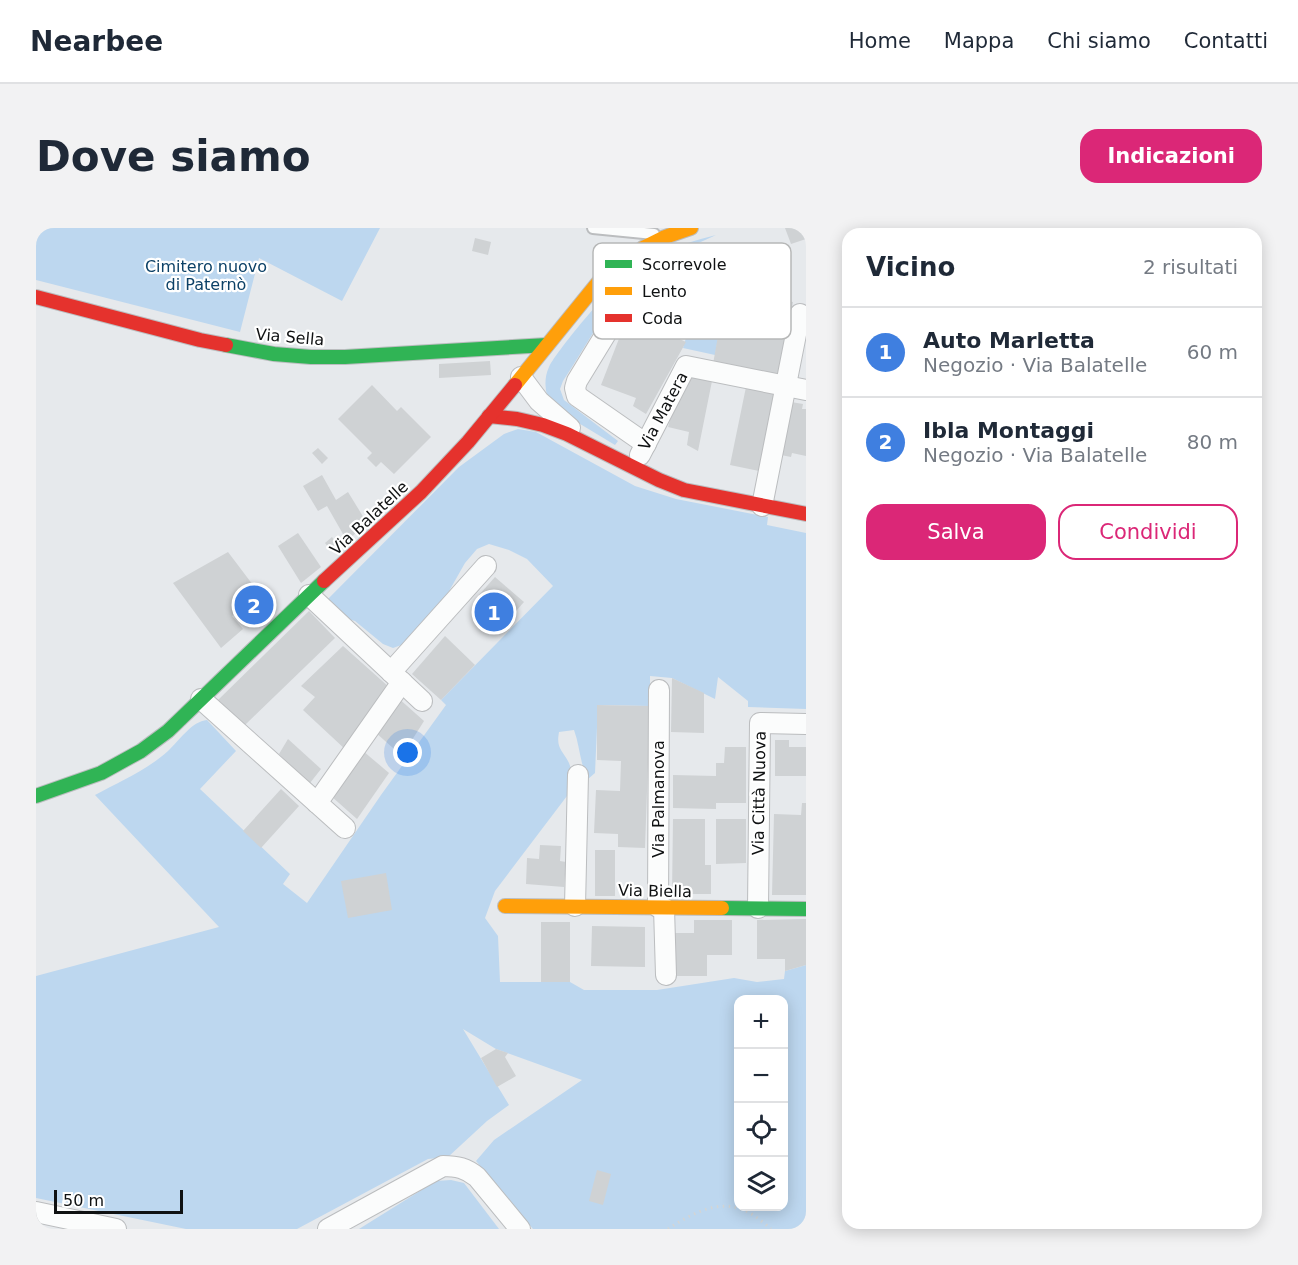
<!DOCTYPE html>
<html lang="it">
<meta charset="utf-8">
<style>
:root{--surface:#fff;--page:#f2f2f3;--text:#1f2937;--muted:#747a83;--line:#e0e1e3;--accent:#db2777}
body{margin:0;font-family:"DejaVu Sans",sans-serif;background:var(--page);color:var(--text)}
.controls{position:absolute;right:18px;bottom:18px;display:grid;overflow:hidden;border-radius:12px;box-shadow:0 3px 15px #0003}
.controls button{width:54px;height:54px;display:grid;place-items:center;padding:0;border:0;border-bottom:2px solid var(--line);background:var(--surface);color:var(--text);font:30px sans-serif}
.scale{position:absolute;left:18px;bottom:15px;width:129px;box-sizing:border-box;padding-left:6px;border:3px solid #0f1112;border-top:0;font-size:16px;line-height:21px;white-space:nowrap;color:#0f1112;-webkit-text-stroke:4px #fff;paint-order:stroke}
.you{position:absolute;left:372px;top:525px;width:21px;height:21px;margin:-15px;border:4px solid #fff;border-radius:50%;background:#1a73e8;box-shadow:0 0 0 9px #1a73e833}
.badge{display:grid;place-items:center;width:39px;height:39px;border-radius:50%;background:var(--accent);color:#fff;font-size:20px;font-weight:700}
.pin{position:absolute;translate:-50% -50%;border:3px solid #fff;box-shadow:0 2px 6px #0006}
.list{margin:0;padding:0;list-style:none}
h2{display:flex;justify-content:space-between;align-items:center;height:78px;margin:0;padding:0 24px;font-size:26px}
h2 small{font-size:20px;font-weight:400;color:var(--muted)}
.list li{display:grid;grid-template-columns:39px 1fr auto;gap:18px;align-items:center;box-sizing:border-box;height:90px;padding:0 24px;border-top:2px solid var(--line)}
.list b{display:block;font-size:22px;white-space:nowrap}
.list p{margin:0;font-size:20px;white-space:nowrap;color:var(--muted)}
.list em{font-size:20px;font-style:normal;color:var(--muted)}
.actions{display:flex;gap:12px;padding:18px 24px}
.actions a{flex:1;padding:14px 0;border:2px solid var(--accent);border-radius:18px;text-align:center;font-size:21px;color:var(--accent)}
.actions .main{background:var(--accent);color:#fff}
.icon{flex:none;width:33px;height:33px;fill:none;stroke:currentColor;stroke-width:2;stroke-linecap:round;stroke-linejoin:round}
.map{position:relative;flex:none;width:770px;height:1001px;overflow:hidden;border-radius:18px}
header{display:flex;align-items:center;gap:36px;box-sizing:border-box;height:84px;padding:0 30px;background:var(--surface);border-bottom:2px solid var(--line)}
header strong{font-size:28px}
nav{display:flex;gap:33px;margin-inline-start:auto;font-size:21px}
.intro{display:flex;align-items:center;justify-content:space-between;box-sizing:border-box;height:144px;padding:0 36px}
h1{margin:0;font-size:42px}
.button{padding:15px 27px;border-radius:18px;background:var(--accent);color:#fff;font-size:21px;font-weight:700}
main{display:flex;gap:36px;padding:0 36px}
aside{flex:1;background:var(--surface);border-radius:18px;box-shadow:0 3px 15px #0003}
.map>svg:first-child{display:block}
</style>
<header>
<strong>Nearbee</strong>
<nav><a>Home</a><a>Mappa</a><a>Chi siamo</a><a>Contatti</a></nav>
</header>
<div class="intro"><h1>Dove siamo</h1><a class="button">Indicazioni</a></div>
<main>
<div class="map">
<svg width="770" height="1001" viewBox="0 0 770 1001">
<rect width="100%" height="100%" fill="#e6e9ec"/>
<g fill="#bdd7ef" fill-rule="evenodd">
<path d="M0,0h344l-38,73 -83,-43 -19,74 -204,-52z"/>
<path d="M680,7c-28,13 -67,27 -88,50 -26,28 -44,65 -65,96l-3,8 4,11 54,41 -3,4 -63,-38c-7,-12 -9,-27 -3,-40 9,-18 66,-86 83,-97 25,-17 55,-28 84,-35z"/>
<path d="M659,79l28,5 -8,43 -32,-7z"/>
<path d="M482,201l18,3 99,54 41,13 92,18 -1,8 39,8v176l-58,-2v-6l-30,-24 -3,22 -43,-21 -22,-2v30l-52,-1 -3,68 -7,6c-8,-14 -8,-33 -14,-49l-15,2c-3,17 3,17 10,31 4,9 2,20 1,29l-75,99 -10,27 13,18 2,46h70l14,8h73l77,-12 23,4 27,-3 1,-8 21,-6v264h-273l-57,-68 18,-21 88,-60 -86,-31 -33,-20 46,76 -22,16 -39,36 -20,2 -131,70h-111l-150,-31v-222l183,-49 -124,-132c24,-13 52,-25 73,-44 11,-10 24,-30 39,-31l29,31 -36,38 90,85 -7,10 24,19 74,-108 65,-90 -5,-5 112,-114 -26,-27 -18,-9 -20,-6 -12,5 -12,14 -21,37 -37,43 -14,5 -10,-4 -28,-23 -11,-3 -19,-16 134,-135 45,-33zM702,772h46v206h-46z"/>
<path d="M415,952l13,3 35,46h-140l77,-48z"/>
</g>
<g fill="#cfd2d4">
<path d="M749,0h21v11l-15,5z"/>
<path d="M439,10l16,4 -3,13 -16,-4z"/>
<path d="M659,35l11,6 -35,66 15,7 -40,72 -13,-8 3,-8 -35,-13 28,-72z"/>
<path d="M719,67l38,7 -14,75 -66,-13 8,-45 29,5z"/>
<path d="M454,133l1,14 -52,3v-14z"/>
<path d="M652,147l24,6 -14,70 -11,-6 2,-13 -21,-5 7,-24z"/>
<path d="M336,157l25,26 4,-4 30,30 -37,37 -13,-12 -5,5 -9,-9 5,-5 -34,-34z"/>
<path d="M710,159l30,6 -17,78 -29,-6z"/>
<path d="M755,174l12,2 -1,5h4v47l-14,-3 -1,4 -10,-2z"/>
<path d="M282,220l10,10 -6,6 -10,-11z"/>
<path d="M286,247l14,25 12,-8 19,31 -20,18 -20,-35 -9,5 -15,-25z"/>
<path d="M262,305l23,34 -20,16 -23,-37z"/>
<path d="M296,309l7,10 -7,5 -7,-9z"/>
<path d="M192,324l40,53 -17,16 -11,-11 -8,6 11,13 -22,19 -48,-65z"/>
<path d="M459,349l29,25 -17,19 -28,-26z"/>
<path d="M273,383l26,27 -90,87 -28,-24z"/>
<path d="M409,408l30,29 -34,35 -29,-26z"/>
<path d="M307,418l47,42 -44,62 -43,-40 12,-13 -14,-11z"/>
<path d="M636,450l32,15v40l-33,-1z"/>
<path d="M361,469l27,24 -22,35 -27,-24z"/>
<path d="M561,477l53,1 -5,142 -27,-1v-13l-24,-1 2,-43 24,1 1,-30 -24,-1z"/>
<path d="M252,511l33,30 -11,14 -31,-29z"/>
<path d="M739,512h14v7h17v29h-31z"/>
<path d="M689,519h21v56h-30v6l-43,-1v-33l43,1v-13h8z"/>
<path d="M327,523l26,22 -32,46 -26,-23z"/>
<path d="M245,561l18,17 -38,42 -18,-17z"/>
<path d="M766,575h4v92h-34l2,-81 27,1z"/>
<path d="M637,591h32v46h6v29h-39z"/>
<path d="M680,591h30v44l-30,1z"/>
<path d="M504,617l21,1 -1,15 6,1 -2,25 -38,-3 1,-26 12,1z"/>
<rect x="559" y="622" width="20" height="46"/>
<path d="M350,645l6,37 -44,8 -7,-37z"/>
<path d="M770,691v46l-21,6v-12h-28v-39z"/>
<path d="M658,692h38v35h-25v21h-35l1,-43h21z"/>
<rect x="505" y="694" width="29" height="60"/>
<path d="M556,698l53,1v40l-54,-1z"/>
<path d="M460,821l12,4 -3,4 11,19 -19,11 -16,-29z"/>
<path d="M561,942l14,4 -8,31 -14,-4z"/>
</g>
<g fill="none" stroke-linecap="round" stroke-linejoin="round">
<g stroke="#bbbdbf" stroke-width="14">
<path id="lane" d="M557,0l61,6"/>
</g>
<g stroke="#bbbdbf" stroke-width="22">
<g id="street">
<path d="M485,149l18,24 31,27"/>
<path d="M610,216l-69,-48 -2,-8 2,-7 44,-72 13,-15 39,-25"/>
<path d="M604,227l46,-89 120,24"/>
<path d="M726,278l38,-192"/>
<path d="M273,367l113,106"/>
<path d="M355,444l95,-106"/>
<path d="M165,471l144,129"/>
<path d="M281,575l85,-121"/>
<path d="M539,678l3,-131"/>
<path d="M622,679l1,-217"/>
<path d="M628,680l2,67"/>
<path d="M722,680l2,-185 46,1"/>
<path d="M0,984l80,17"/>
<path d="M292,1001l115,-63c14,0 23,2 34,11l43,52"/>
</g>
</g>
<g stroke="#bbbdbf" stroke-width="16">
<g id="fast">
<path d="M190,117l48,9 37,3h34l202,-12"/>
<path d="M0,568l65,-23 40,-22 27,-20 156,-150"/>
<path d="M686,680l84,1"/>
</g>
</g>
<g stroke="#bbbdbf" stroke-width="16">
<g id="slow">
<path d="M479,157l86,-106 42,-31 22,-11 26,-9"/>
<path d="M469,678l217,2"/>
</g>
</g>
<g stroke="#bbbdbf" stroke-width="16">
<g id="jam">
<path d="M0,69l164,43 26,5"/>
<path d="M453,188l28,3 26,6 24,9 92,46 25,10 122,24"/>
<path d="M288,353l97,-89 47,-50 47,-57"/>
</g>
</g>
<path stroke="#d3d5d5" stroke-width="3" stroke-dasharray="1.5 4.5" stroke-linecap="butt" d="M632,1001c23,-15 52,-32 80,-17 8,4 16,11 23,17"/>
<use href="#lane" stroke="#fbfcfc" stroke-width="10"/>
<use href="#street" stroke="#fbfcfc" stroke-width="20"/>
<use href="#fast" stroke="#30b455" stroke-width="14"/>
<use href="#slow" stroke="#ff9f0a" stroke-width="14"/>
<use href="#jam" stroke="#e5322d" stroke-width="14"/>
</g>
<g text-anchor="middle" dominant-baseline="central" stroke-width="4.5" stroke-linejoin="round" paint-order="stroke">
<g font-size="16" fill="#0c4167" stroke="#fff">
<text x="170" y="38">Cimitero nuovo<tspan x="170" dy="18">di Paternò</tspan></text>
</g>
<g font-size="16" fill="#0f1112" stroke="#fff">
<text transform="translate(254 109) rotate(5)">Via Sella</text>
<text transform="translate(627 183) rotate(-62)">Via Matera</text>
<text transform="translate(333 290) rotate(-43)">Via Balatelle</text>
<text transform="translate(723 565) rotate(-89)">Via Città Nuova</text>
<text transform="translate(622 571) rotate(-90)">Via Palmanova</text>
<text transform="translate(619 663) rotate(1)">Via Biella</text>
</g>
</g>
<rect x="557" y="15" width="198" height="96" rx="9" fill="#fff" stroke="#b7b8b8" stroke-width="1.5"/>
<rect x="569" y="32" width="27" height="8" fill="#30b455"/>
<rect x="569" y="59" width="27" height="8" fill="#ff9f0a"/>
<rect x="569" y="86" width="27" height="8" fill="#e5322d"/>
<g font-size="16" fill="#0f1112">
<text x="606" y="42">Scorrevole</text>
<text x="606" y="69">Lento</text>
<text x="606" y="96">Coda</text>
</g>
</svg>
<div class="controls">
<button>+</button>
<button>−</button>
<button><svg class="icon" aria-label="locate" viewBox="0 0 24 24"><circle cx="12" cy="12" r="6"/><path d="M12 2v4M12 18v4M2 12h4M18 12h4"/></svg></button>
<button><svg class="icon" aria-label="layers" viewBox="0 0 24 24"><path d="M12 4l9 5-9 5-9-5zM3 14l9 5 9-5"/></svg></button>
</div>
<div class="scale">50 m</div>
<div class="you"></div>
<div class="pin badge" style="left:458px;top:384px;background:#3f7fe0">1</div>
<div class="pin badge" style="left:218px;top:377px;background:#3f7fe0">2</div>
</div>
<aside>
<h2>Vicino<small>2 risultati</small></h2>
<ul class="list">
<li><span class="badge" style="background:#3f7fe0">1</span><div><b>Auto Marletta</b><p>Negozio · Via Balatelle</p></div><em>60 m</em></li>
<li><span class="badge" style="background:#3f7fe0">2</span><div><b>Ibla Montaggi</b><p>Negozio · Via Balatelle</p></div><em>80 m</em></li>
</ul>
<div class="actions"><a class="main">Salva</a><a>Condividi</a></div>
</aside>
</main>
